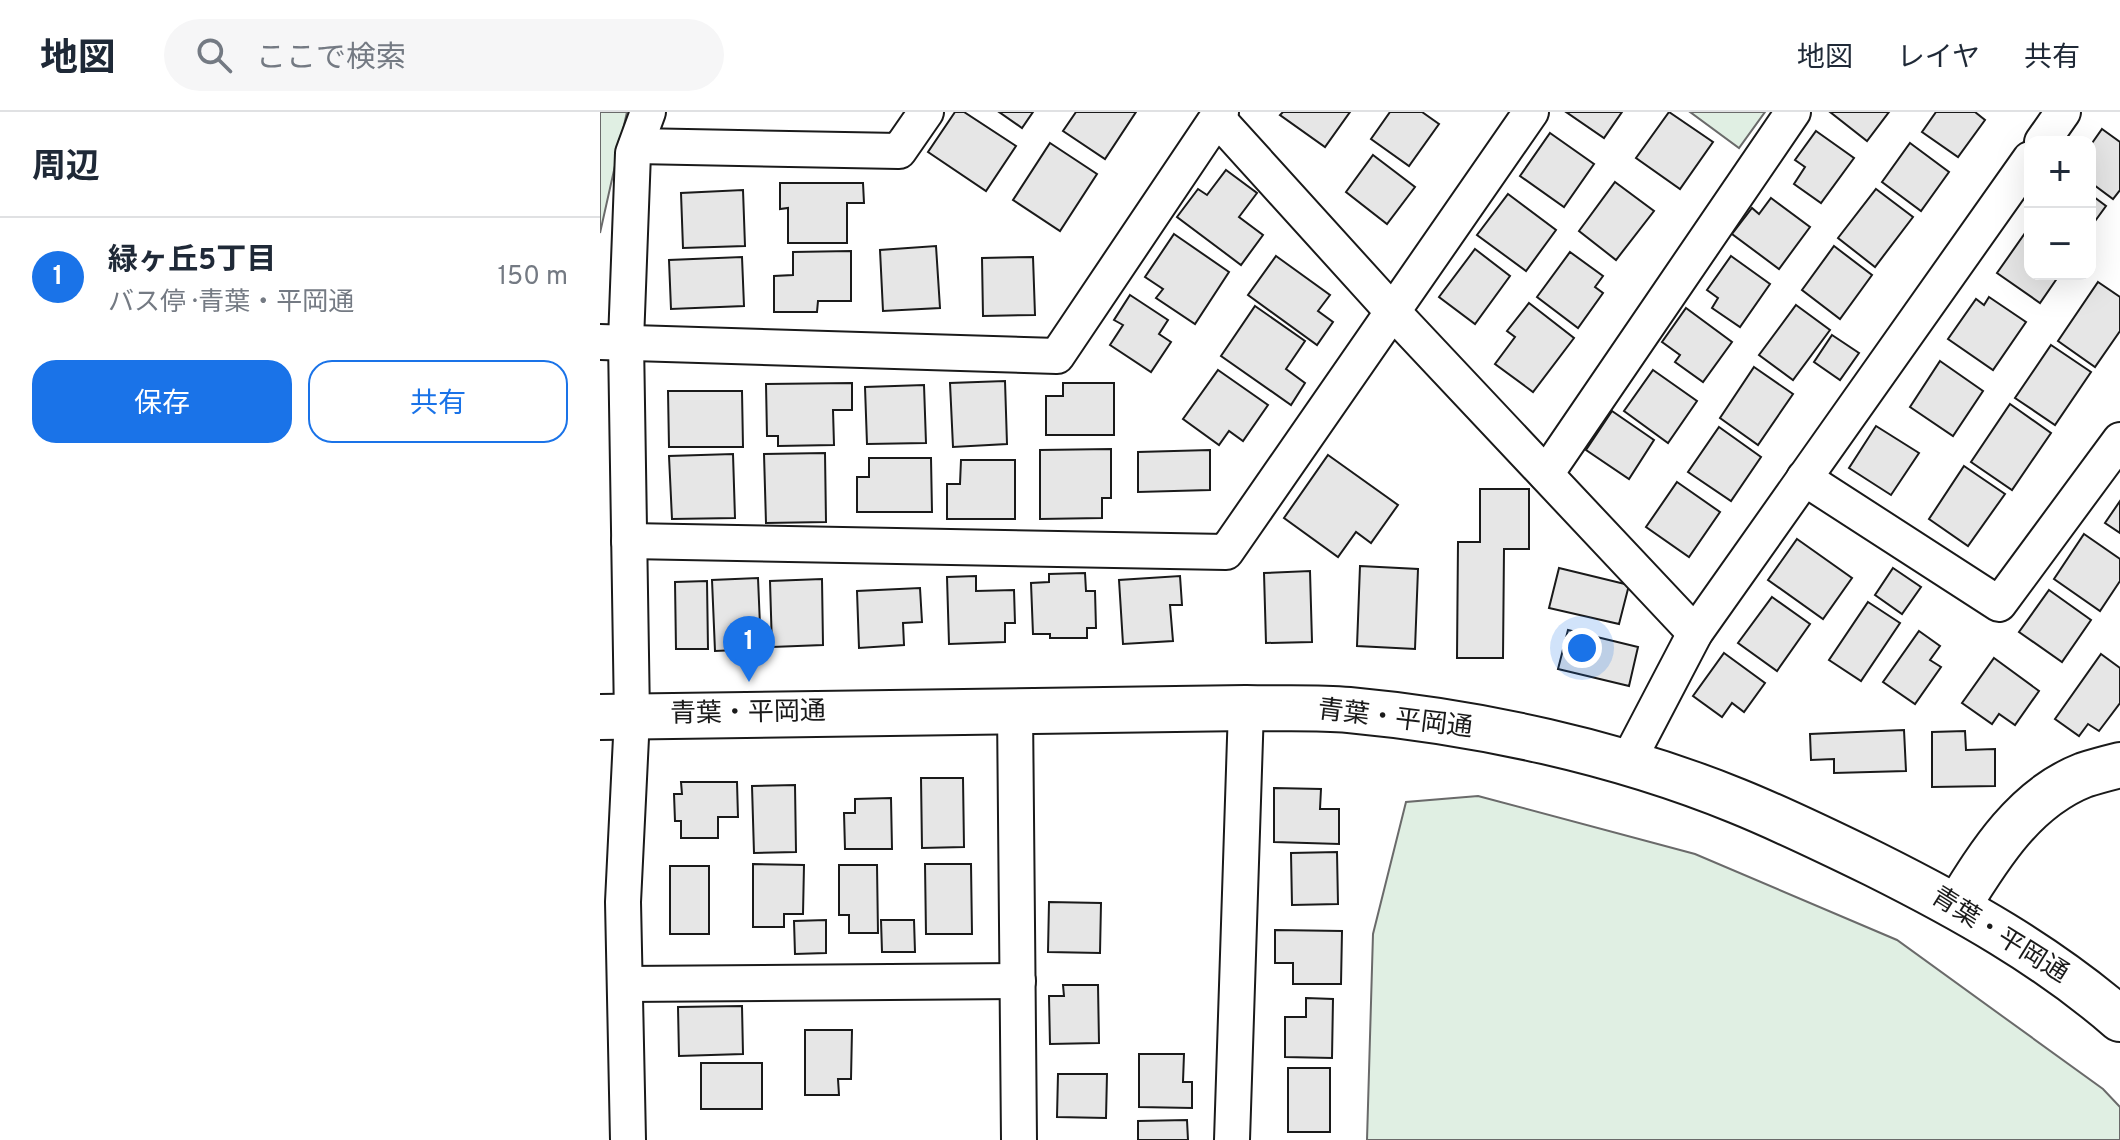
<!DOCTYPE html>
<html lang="ja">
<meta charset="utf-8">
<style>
:root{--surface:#fff;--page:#f6f6f7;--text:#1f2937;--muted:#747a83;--line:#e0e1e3;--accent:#1a73e8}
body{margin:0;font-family:Overpass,"Noto Sans JP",sans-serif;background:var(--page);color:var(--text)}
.controls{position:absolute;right:24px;top:24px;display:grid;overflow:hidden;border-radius:16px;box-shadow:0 8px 32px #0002}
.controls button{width:72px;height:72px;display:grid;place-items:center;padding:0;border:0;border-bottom:2px solid var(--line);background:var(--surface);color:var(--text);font:40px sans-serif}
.you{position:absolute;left:982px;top:536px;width:28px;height:28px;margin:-20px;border:6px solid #fff;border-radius:50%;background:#1a73e8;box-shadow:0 0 0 12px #1a73e833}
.badge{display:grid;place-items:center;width:52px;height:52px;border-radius:50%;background:var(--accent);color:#fff;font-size:26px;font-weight:700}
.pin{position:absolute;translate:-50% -66px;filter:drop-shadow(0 2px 4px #0008)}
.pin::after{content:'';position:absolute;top:42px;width:28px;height:24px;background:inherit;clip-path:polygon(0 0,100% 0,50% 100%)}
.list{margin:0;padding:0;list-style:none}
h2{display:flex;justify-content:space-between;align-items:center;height:104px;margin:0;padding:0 32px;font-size:34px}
h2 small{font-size:26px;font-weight:400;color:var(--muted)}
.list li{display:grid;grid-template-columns:52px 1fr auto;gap:24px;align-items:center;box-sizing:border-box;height:120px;padding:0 32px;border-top:2px solid var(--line)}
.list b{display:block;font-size:30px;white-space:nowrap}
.list p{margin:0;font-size:26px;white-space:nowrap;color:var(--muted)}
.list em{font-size:26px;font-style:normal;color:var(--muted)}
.actions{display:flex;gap:16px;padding:24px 32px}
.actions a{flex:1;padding:18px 0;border:2px solid var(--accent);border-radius:24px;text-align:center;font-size:28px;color:var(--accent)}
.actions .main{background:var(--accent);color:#fff}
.icon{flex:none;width:44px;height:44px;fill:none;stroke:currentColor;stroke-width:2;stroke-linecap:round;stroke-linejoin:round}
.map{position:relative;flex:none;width:1520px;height:1028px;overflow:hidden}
header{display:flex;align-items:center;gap:48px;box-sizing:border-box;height:112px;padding:0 40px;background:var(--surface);border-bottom:2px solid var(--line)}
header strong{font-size:38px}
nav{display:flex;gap:44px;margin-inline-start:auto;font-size:28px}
.search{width:560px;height:72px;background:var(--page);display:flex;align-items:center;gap:20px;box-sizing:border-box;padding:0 28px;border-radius:44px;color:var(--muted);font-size:30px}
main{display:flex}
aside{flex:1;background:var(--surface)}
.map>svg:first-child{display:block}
</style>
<header>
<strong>地図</strong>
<div class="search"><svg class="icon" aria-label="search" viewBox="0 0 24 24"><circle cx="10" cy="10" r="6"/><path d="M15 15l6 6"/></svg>ここで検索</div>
<nav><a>地図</a><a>レイヤ</a><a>共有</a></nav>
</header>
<main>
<aside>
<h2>周辺<small></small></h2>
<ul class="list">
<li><span class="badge">1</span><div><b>緑ヶ丘5丁目</b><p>バス停 · 青葉・平岡通</p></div><em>150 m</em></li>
</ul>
<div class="actions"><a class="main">保存</a><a>共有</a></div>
</aside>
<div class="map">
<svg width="1520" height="1028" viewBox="0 0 1520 1028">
<rect width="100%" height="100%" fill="#fff"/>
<g fill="#e0efe3" stroke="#6a6a6a" stroke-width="2">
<path d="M0,0h27l-27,121z"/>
<path d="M1090,0h75l-26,36z"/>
<path d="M878,684l217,58 202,86 206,149 17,18v33h-753l6,-206 33,-132z"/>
</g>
<g fill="#e6e6e6" stroke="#1a1a1a" stroke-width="2">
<path d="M355,0h9l52,34 -30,45 -58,-39z"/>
<path d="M399,0h34l-11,16z"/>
<path d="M476,0h60l-31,47 -42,-28z"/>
<path d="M683,0h67l-25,35 -45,-32z"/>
<path d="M790,0h32l17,12 -30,42 -38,-27z"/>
<path d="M966,0h56l-18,26z"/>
<path d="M1069,0l44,30 -33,47 -44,-31z"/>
<path d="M1230,0h59l-22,29z"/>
<path d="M1336,0h39l10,8 -27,37 -36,-25z"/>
<path d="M1502,17l18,13v48l-7,9 -23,-17v-36z"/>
<path d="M1216,19l38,27 -33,45 -27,-19 11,-17 -10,-7z"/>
<path d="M950,21l44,31 -30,43 -44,-31z"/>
<path d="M450,31l47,31 -37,57 -47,-31z"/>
<path d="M1310,31l39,29 -28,39 -39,-29z"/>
<path d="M773,43l42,32 -28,37 -41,-32z"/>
<path d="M626,58l31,23 -18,24 24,18 -22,30 -64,-48 21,-28 9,6z"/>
<path d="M1015,70l39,29 -38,49 -37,-29z"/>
<path d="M180,71h83l1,20h-17v40h-59v-35l-8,1z"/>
<path d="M1276,77l37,28 -38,50 -37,-29z"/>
<path d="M143,78l2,56 -62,2 -2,-55z"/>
<path d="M908,82l48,36 -30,41 -49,-36z"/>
<path d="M1490,82l16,12 -16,22z"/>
<path d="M1171,86l39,29 -31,42 -47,-35 20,-26 7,6z"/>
<path d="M1430,114v48h30l-20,29 -43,-30z"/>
<path d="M574,122l55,38 -34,52 -39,-26 7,-9 -18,-12z"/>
<path d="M336,134l4,62 -57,3 -3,-61z"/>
<path d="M1234,134l38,29 -32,44 -38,-29z"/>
<path d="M875,137l35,27 -35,48 -36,-27z"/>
<path d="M251,139v50h-33l-1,11h-43v-36l19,-1v-23z"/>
<path d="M970,140l33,24 -8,11 8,6 -25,35 -41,-31z"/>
<path d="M676,144l54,39 -12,16 15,11 -16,23 -69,-50z"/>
<path d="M1131,144l39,28 -30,43 -28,-19 6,-10 -11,-8z"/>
<path d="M142,145l2,49 -73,3 -2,-49z"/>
<path d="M433,145l2,58 -52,1 -1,-58z"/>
<path d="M1498,170l22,15v34l-25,36 -37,-26z"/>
<path d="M530,183l38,25 -9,14 12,8 -20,30 -41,-27 13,-20 -9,-5z"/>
<path d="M1389,185l37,25 -33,48 -45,-31 28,-40 8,6z"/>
<path d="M929,191l45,35 -41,54 -38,-28 20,-27 -8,-6z"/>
<path d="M1196,193l34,25 -37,50 -34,-25z"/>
<path d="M655,194l50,35 -19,28 19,14 -14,22 -70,-49z"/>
<path d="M1086,196l46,34 -29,40 -28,-20 5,-7 -18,-13z"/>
<path d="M1232,223l27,18 -19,27 -26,-18z"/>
<path d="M1451,233l40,27 -36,53 -40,-27z"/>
<path d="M1340,249l43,30 -30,45 -43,-29z"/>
<path d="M1154,255l39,27 -35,51 -38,-27z"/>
<path d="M618,258l50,35 -25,36 -14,-10 -10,14 -36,-26z"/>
<path d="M1053,258l44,31 -29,42 -44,-32z"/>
<path d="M405,269l2,63 -54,3 -3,-64z"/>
<path d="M252,271v27h-19l1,35 -56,1v-10h-11l-1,-52z"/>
<path d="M463,271h51v52h-68v-39h17z"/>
<path d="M324,273l2,58 -59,1 -2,-57z"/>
<path d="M68,279h74l1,56h-74z"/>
<path d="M1410,292l41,29 -39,57 -41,-28z"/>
<path d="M1012,299l42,29 -25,39 -43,-29z"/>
<path d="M1276,314l43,27 -28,42 -42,-27z"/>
<path d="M1119,315l42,30 -30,44 -43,-29z"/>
<path d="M511,337v49h-9v20l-62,1v-69z"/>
<path d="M610,338v40l-72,2v-40z"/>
<path d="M225,341l1,69 -60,1 -2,-69z"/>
<path d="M133,342l2,64 -63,1 -3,-63z"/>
<path d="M728,343l70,50 -27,38 -15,-11 -18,25 -54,-39z"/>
<path d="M269,346h62l1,54h-75v-35h12z"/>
<path d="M361,348h54v59h-68v-35h13z"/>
<path d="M1364,354l41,28 -37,52 -39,-27z"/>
<path d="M1077,370l43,30 -31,45 -43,-30z"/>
<path d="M880,377h49v60h-25l-1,109h-46l1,-116h22z"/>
<path d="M1520,389v32l-15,-10z"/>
<path d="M1484,422l36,25v22l-20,30 -46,-32z"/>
<path d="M1197,427l55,39 -29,41 -55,-39z"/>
<path d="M760,454l58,3 -3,80 -58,-3z"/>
<path d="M959,456l70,17 -10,39 -70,-16z"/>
<path d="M1293,456l28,19 -19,27 -27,-19z"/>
<path d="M710,459l2,71 -46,1 -2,-70z"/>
<path d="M485,461l1,18h9l1,37h-9v10h-37v-4h-17l-2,-51 18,-1v-8z"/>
<path d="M376,464v15l38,-1 1,33h-10v19l-56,2 -2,-67z"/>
<path d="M580,464l2,29h-12l3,36 -50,3 -4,-64z"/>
<path d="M158,466l3,71 -46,2 -3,-71z"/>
<path d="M222,467l1,66 -51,2 -2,-66z"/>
<path d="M107,469l1,68h-32l-1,-67z"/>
<path d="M320,476l2,34 -19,1 1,22 -45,3 -2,-57z"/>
<path d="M1449,478l42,30 -29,42 -43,-30z"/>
<path d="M1172,485l38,27 -33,47 -39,-28z"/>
<path d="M1268,490l32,21 -39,58 -32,-21z"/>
<path d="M968,518l70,17 -9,39 -71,-17z"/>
<path d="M1319,519l21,15 -10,14 11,7 -26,37 -32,-22z"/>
<path d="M1124,541l41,30 -21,29 -12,-9 -10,14 -29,-21z"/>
<path d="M1501,542l19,14v35l-21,28 -11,-7 -9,12 -24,-17z"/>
<path d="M1394,546l45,33 -24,34 -16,-11 -7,10 -30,-21z"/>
<path d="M1304,618l2,41 -72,2v-14l-23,1 -1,-26z"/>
<path d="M1365,619l1,19 29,-1v37l-63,1v-55z"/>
<path d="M321,666h42l1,69 -42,1z"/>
<path d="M81,670h56l1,35h-20v21h-37v-17h-6l-1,-27h8z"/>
<path d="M195,673l1,67 -42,1 -2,-67z"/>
<path d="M674,676l47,1 -1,20h19v35l-65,-2z"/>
<path d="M291,686l1,51h-47l-1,-36h11v-14z"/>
<path d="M737,740l1,52 -46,1 -1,-52z"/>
<path d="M153,752l51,1 -1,49h-19v13h-31z"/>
<path d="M325,752h46l1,70h-46z"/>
<path d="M239,753h38l1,68h-29v-18h-10z"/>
<rect x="70" y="754" width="39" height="68"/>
<path d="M449,790l52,1 -1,50 -52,-1z"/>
<path d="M226,808v33l-31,1 -1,-33z"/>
<path d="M281,808h33l1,32h-33z"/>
<path d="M675,818l67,1 -1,53h-48v-21h-18z"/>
<path d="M463,873h35l1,58 -49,1 -1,-48h15z"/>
<path d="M706,886l27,1 -1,59 -47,-1v-40h21z"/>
<path d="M142,894l1,48 -64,2 -1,-49z"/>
<path d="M205,918h47l-1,49h-13l1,16h-34z"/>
<path d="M539,942h45l-1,28h9v26l-53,-1z"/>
<rect x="101" y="951" width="61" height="46"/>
<rect x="688" y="956" width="42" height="64"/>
<path d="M458,962h49l-1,44 -49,-1z"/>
<path d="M587,1008l1,20h-50v-19z"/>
</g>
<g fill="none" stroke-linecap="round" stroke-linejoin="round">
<g stroke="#1a1a1a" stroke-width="38">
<g id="street">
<path d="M617,6l175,193 303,322"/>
<path d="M1442,30l21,-30"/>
<path d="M36,34l263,5 27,-39"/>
<path d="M0,230l457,14 164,-244"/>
<path d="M946,362l247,-362"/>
<path d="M1204,366l195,126 121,-164"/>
<path d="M29,429l597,11 305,-440"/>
<path d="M415,597l4,431"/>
<path d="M1027,651l68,-130 335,-474"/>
<path d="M25,872l393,-3"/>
<path d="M28,1028l-5,-238 9,-185 -6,-376 7,-188 15,-41"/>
<path d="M632,1028l14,-432"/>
</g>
</g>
<g stroke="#1a1a1a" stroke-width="48">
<g id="secondary">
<path d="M0,605l646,-9c34,1 69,-1 103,2 129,12 268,42 388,91 47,19 92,41 137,63 88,44 172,91 246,155"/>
<path d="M1358,794c32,-52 67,-108 126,-131 12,-4 24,-7 36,-10"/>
</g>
</g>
<use href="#street" stroke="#fff" stroke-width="34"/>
<use href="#secondary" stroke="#fff" stroke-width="44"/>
</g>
<g text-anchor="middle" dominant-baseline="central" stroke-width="6" stroke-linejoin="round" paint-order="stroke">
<g font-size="26" fill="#1a1a1a" stroke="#fff">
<text transform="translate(148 602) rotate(-1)">青葉・平岡通</text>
<text transform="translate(795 608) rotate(7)">青葉・平岡通</text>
<text transform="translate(1399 824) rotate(32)">青葉・平岡通</text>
</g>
</g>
</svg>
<div class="controls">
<button>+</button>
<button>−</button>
</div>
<div class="you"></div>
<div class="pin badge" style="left:149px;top:570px">1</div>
</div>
</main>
